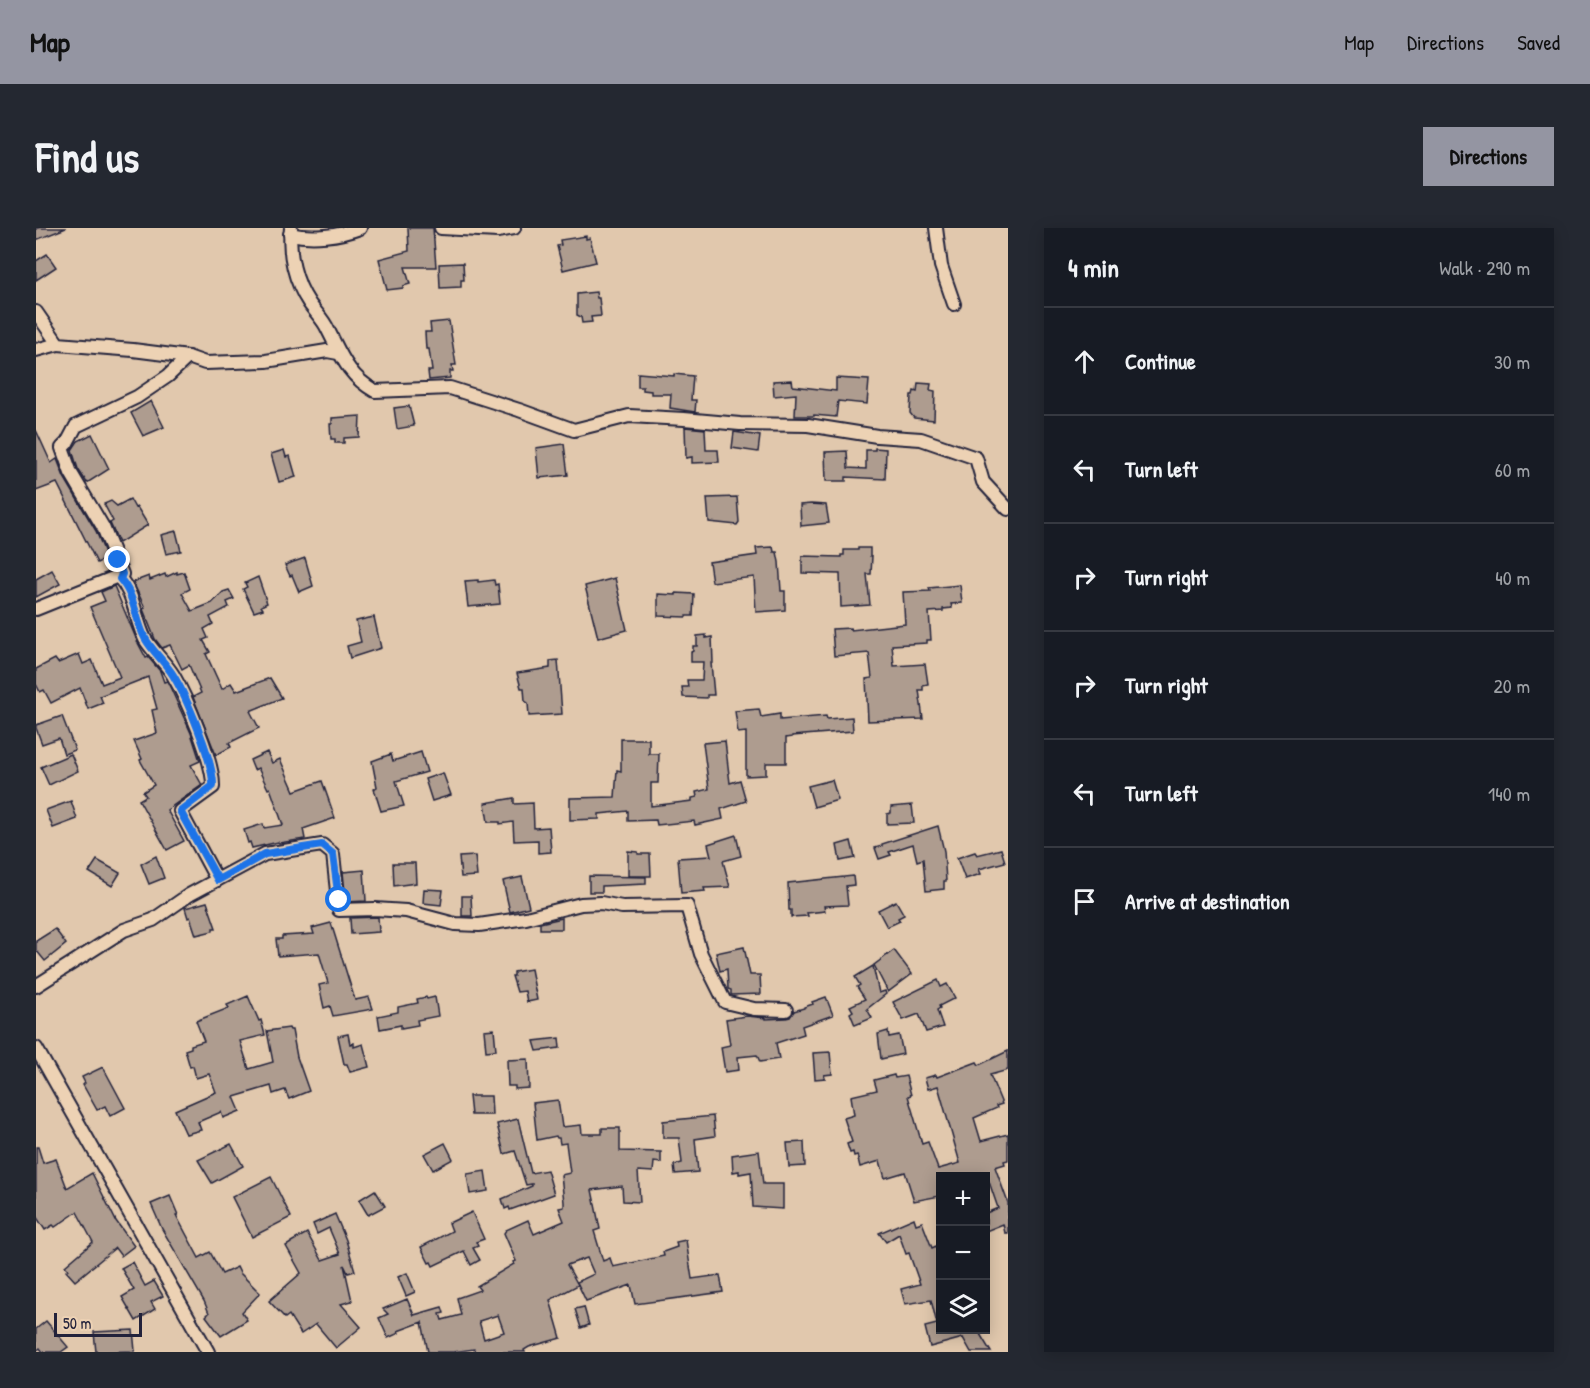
<!DOCTYPE html>
<meta charset="utf-8">
<style>
:root{--surface:#171b24;--page:#242831;--text:#f1f3f6;--muted:#9ea1a6;--line:#363941;--accent:#9495a2}
body{margin:0;font-family:"Patrick Hand",sans-serif;background:var(--page);color:var(--text)}
.controls{position:absolute;right:18px;bottom:18px;display:grid;overflow:hidden;border-radius:0px;box-shadow:0 3px 15px #0003}
.controls button{width:54px;height:54px;display:grid;place-items:center;padding:0;border:0;border-bottom:2px solid var(--line);background:var(--surface);color:var(--text);font:30px sans-serif}
.scale{position:absolute;left:18px;bottom:15px;width:88px;box-sizing:border-box;padding-left:6px;border:3px solid #22223b;border-top:0;font-size:16px;line-height:21px;white-space:nowrap;color:#22223b;-webkit-text-stroke:4px #edd2b4;paint-order:stroke}
.stop{position:absolute;width:18px;height:18px;margin:-14px;border:4px solid #1a73e8;border-radius:50%;background:#fff}
.stop.end{background:#1a73e8;border-color:#fff;box-shadow:0 2px 6px #0008}
.list{margin:0;padding:0;list-style:none}
h2{display:flex;justify-content:space-between;align-items:center;height:78px;margin:0;padding:0 24px;font-size:26px}
h2 small{font-size:20px;font-weight:400;color:var(--muted)}
.list li{display:grid;grid-template-columns:39px 1fr auto;gap:18px;align-items:center;box-sizing:border-box;height:108px;padding:0 24px;border-top:2px solid var(--line)}
.list b{display:block;font-size:22px;white-space:nowrap}
.list em{font-size:20px;font-style:normal;color:var(--muted)}
.icon{flex:none;width:33px;height:33px;fill:none;stroke:currentColor;stroke-width:2;stroke-linecap:round;stroke-linejoin:round}
.map{position:relative;flex:none;width:972px;height:1124px;overflow:hidden;border-radius:0px}
header{display:flex;align-items:center;gap:36px;box-sizing:border-box;height:84px;padding:0 30px;background:var(--accent);color:#111}
header strong{font-size:28px}
nav{display:flex;gap:33px;margin-inline-start:auto;font-size:21px}
.intro{display:flex;align-items:center;justify-content:space-between;box-sizing:border-box;height:144px;padding:0 36px}
h1{margin:0;font-size:42px}
.button{padding:15px 27px;border-radius:0px;background:var(--accent);color:#111;font-size:21px;font-weight:700}
main{display:flex;gap:36px;padding:0 36px}
aside{flex:1;background:var(--surface);border-radius:0px;box-shadow:0 3px 15px #0003}
.map>svg:first-child{display:block}
</style>
<header>
<strong>Map</strong>
<nav><a>Map</a><a>Directions</a><a>Saved</a></nav>
</header>
<div class="intro"><h1>Find us</h1><a class="button">Directions</a></div>
<main>
<div class="map">
<svg width="972" height="1124" viewBox="0 0 972 1124">
<rect width="100%" height="100%" fill="#e1c8ad"/>
<filter id="ink" filterUnits="userSpaceOnUse"><feTurbulence type="fractalNoise" baseFrequency=".0167" numOctaves="2"/><feDisplacementMap in="SourceGraphic" scale="12" xChannelSelector="R" yChannelSelector="G"/><feConvolveMatrix kernelMatrix="1 2 1 2 8 2 1 2 1" color-interpolation-filters="sRGB"/></filter>
<g filter="url(#ink)">
<g fill="#ae9c8f" stroke="#22223b" stroke-width="1.5" fill-rule="evenodd">
<path d="M0,0h30l-30,12z"/>
<path d="M372,0h25l3,39h-31l5,17 -7,2v2l-16,2 -8,-31 30,-8z"/>
<path d="M550,8v3l4,-1 6,24 -33,8 -6,-24 4,-1 -1,-5z"/>
<path d="M11,26l9,13 -20,13v-19z"/>
<path d="M427,35l1,17h-3v7l-21,1 -1,-24z"/>
<path d="M560,64l1,6h2l2,18 -10,1 1,5 -10,1 -1,-6 -4,-2v-21z"/>
<path d="M413,93l7,44h-4l1,6h-3v7l-21,2 -1,-9h4l-3,-22h-3l-1,-17h6l-1,-9z"/>
<path d="M602,145l36,3v-2l19,2 -2,24h5l-1,12 -25,-4 1,-14h-20v-3l-8,-1v-3h-5z"/>
<path d="M800,150l33,2 -2,24 -29,-3 -2,16 -22,-2v1h-19l1,-22 -22,2 -1,-15 19,-1 1,6 43,5z"/>
<path d="M882,155l13,1 -1,6 5,1 -1,29 -20,-2 -4,-5 1,-18h2l1,-4 3,1z"/>
<path d="M115,173l13,26 -21,9 -12,-23z"/>
<path d="M373,178l5,20 -17,3 -3,-21z"/>
<path d="M324,188l-1,21 -15,1v5h-9v-4h-4l-1,-15h2v-6z"/>
<path d="M649,199l20,2 1,21h12l1,12 -27,1v-6l-6,1z"/>
<path d="M0,202l15,33 6,-4 7,18 32,54 11,27 -10,5 -40,-80 -21,8z"/>
<path d="M698,204l26,4 -2,16 -26,-4z"/>
<path d="M56,206l17,35 -22,14 -9,-14 -6,-19 6,-9z"/>
<path d="M528,216l4,31 -29,3 -3,-30z"/>
<path d="M839,220l11,1 -1,30 -39,-2v4h-20l-1,-29 22,-1 1,17 18,1v-19h9z"/>
<path d="M248,222l2,7 4,-1 6,21 -17,5 -8,-28z"/>
<path d="M701,269l2,25 -2,3 -28,-3 -2,-24z"/>
<path d="M94,271l5,9 2,-1 11,18 -29,18 -9,-20 3,-2 -9,-17 7,-3 6,5z"/>
<path d="M775,276l15,1 3,18 -28,3 -1,-21z"/>
<path d="M140,303l5,20 -15,3 -5,-19z"/>
<path d="M737,319l1,5h3l2,10 2,29h4v19l-29,2 -2,-35 -42,5 -3,-20 48,-7 -1,-7z"/>
<path d="M822,320h12v8h2l-1,18h-4l3,31 -29,2 -1,-33 -38,-1v-17l39,1v-2h3v-5h14z"/>
<path d="M269,330l8,28 -14,6 -7,-17 -2,1 -5,-11z"/>
<path d="M16,342l8,14 -24,13v-18z"/>
<path d="M141,344v2l7,-2 6,17 -8,4 10,18 20,-8 11,-11 6,-2 5,9 -7,3 2,5 -19,10 3,7 -9,5 4,9 -5,2 7,12 -4,2 16,35 9,-6 5,8 34,-13 12,20 -32,13 9,17 -30,15 2,4 -15,8 -23,-58 8,-4 -12,-28 -7,4 -12,-24 -8,3 -7,-9 -12,-30 2,-1 -12,-26 16,-6 1,4 15,-6 1,3z"/>
<path d="M222,349l9,26 -6,3 2,3 -9,3 -11,-23 4,-2 -2,-4z"/>
<path d="M579,350l12,52 -29,8 -13,-52z"/>
<path d="M442,352v2l16,-2 1,5 3,-1 2,20 -32,3 -3,-26z"/>
<path d="M924,357l2,18 -11,1 1,4 -9,1v2l-14,1 2,28h-4v3l-35,2 2,21 31,-2 3,20 -5,1v5h-4l4,29 -55,2 -2,-42 6,-1 -3,-25 -35,3 -2,-27 19,-1v2l54,-6 -2,-32 27,-1 -1,-3z"/>
<path d="M78,358l24,57 8,15 2,-1 12,14 4,11 3,-1 4,8 20,44 9,28 -9,4 11,20 -35,25 17,31 -17,9 -28,-50 7,-4 -3,-4 11,-7 -14,-25 2,-1 -8,-18 23,-8 -5,-23 5,-1 -9,-32 -48,19 3,7 -15,6 -8,-21 -29,15 -7,-13 -4,2 -4,-8v-15l19,-10 3,4 21,-9 4,10 9,-4 10,24 18,-7 -30,-70 15,-6 -4,-9z"/>
<path d="M640,365l18,1 -1,22h-7v1l-28,-1v-22l18,1z"/>
<path d="M338,389l7,31 -31,10 -3,-12 14,-4 -5,-21z"/>
<path d="M670,407v3l6,-1 1,26h-2l3,32h-7v3l-24,-1 -1,-10h6l-1,-7h15l1,-18h-12v-10l2,-1v-5h4v-10z"/>
<path d="M522,432l4,54 -33,2 -1,-13 -3,-2 -1,-13h-3l-4,-15 33,-5v-7z"/>
<path d="M723,481l2,8 19,-3v6l46,-4 1,3 25,-2 1,14 -61,5v1l-6,1v25h-20v12l-20,1v-44l-8,1 -3,-22z"/>
<path d="M26,488l13,34 -11,4 -5,-16 -17,6 -6,-16v-3z"/>
<path d="M585,511h28v15h10l-1,29h-7v23l41,-5v-3l5,-1 -1,-5 13,-3 -6,-46 22,-2 5,42 10,-3 6,21 -25,8 2,10 -28,6 -1,-4 -37,4 -1,-5 -28,1v-10l-29,3v5l-29,1v-22l45,-1 2,-27 4,1z"/>
<path d="M231,524l5,11 8,-4 14,32 28,-10 13,37 -32,11 2,10 -26,4 -1,-1 -26,6 -2,-6 -2,1 -4,-13 19,-6 1,4 19,-3 -13,-37 -2,1 -10,-21 -4,2 -4,-10z"/>
<path d="M385,524l6,20 -31,9 8,25 -23,5 -7,-22 3,-2 -5,-26 19,-7 2,7z"/>
<path d="M35,526l7,17 -29,14 -8,-18z"/>
<path d="M407,545l8,22 -19,6 -7,-22z"/>
<path d="M796,552l6,20 -24,7 -6,-21z"/>
<path d="M478,570v6l19,-1 1,25 15,-1 2,25 -13,1v-13l-24,1 -1,-19 -13,2v-2h-12l-3,-19z"/>
<path d="M35,573l6,18 -24,9 -7,-18z"/>
<path d="M876,577l2,18 -27,1v-10l4,-1v-6z"/>
<path d="M902,598l6,25 2,30h-2v8l-18,2 -3,-32 -6,2 -4,-17 -24,8 2,3 -12,4 -4,-11 7,-2v-2z"/>
<path d="M700,607l5,21 -18,5 7,26 -26,1 1,3 -24,2 -3,-35 33,-2 -3,-12z"/>
<path d="M815,613l4,17 -15,3 -3,-16z"/>
<path d="M965,621l4,13 -26,7 2,5 -16,5 -8,-21 18,-6 2,3z"/>
<path d="M592,623l10,1v2h12l1,22h-23z"/>
<path d="M120,628l8,22 -15,6 -8,-20z"/>
<path d="M439,628l2,20 -16,1 -2,-20z"/>
<path d="M61,632l23,13 -8,13 -23,-14z"/>
<path d="M357,635h22l1,20 -22,3z"/>
<path d="M328,642l2,31 -20,1 -3,-30z"/>
<path d="M553,648l57,1v7l-44,2v6h-13z"/>
<path d="M817,648l1,9 -8,1 2,19 -24,1 1,5 -18,2 1,3 -17,1v-7h-2l-1,-27z"/>
<path d="M486,649l7,30 -19,5 -7,-31z"/>
<path d="M388,661l19,1 -2,15 -18,-2z"/>
<path d="M426,668h9l1,20h-10z"/>
<path d="M860,673l8,14 -6,3 2,3 -13,6 -9,-17z"/>
<path d="M171,674l9,26h-3v3l-17,4 -6,-18 -2,1 -3,-10z"/>
<path d="M342,689l1,15 -28,2 -1,-16z"/>
<path d="M526,690v11h-22v-6z"/>
<path d="M295,695l24,77 14,-3 4,12 -40,7 -3,-10 -6,2 -5,-23 9,-2 -9,-30 -41,3 -2,-17h6v-3l32,-2 -2,-6z"/>
<path d="M19,701l11,15 -21,17 -9,-11v-9z"/>
<path d="M708,719l6,28h10l1,19 -30,1v-5l-3,-1 -1,-20 -7,2 -4,-18z"/>
<path d="M858,722l18,24 -24,18 -14,-27z"/>
<path d="M837,738l6,27 6,-2 1,3 -19,15 5,9 -17,7 -5,-12 3,-2 -3,-5 15,-7 -8,-12 3,-2 -5,-8z"/>
<path d="M495,741l6,31 -10,2 -2,-11 -8,1 -5,-16h2v-4z"/>
<path d="M902,752l3,7 6,-3 8,14 -16,8 1,2 -3,2 6,17 -17,5 -7,-18 -16,6 -10,-18z"/>
<path d="M212,768l11,25 2,-1 4,15 -25,6 9,28 24,-7 -6,-31 22,-3 1,2h2l5,27 12,34 -20,8 -4,-9 -12,4 -2,-8 -37,11 6,14 -17,7 -2,-6 -23,10 3,8 -15,4 -11,-24 41,-18 -7,-18 -13,4 -3,-12 -3,1 -5,-17 6,-2v-3l13,-4 -8,-20 33,-13 -2,-3z"/>
<path d="M390,769l1,2 8,-2 3,19 -21,4 1,5 -17,3v-3l-21,4 -2,-13 20,-4v-5l20,-4 -1,-4z"/>
<path d="M790,769l7,18 -31,11 2,8 -28,9 3,16 -19,3 -3,-7 -19,2 1,13 -14,2 -4,-25 9,-2 -4,-26 21,-3 19,2v1l20,-1 4,-1 4,-6 10,-3v-1l9,-3 -1,-2z"/>
<path d="M458,801l2,21 -10,1 -2,-21z"/>
<path d="M852,803l1,6 10,-2 4,19 -22,5 -3,-25z"/>
<path d="M312,806l2,10 4,-1v4l9,-3 6,23 -19,5 -3,-8h-3l-6,-28z"/>
<path d="M523,810l1,10 -23,3 -3,-10z"/>
<path d="M972,823v19l-18,5 12,29 -6,2 1,2 -23,10 7,23 27,-7v26l-4,1 1,3 -10,3 13,36v30h-3l-2,-9 -17,7v-18l12,-5 -11,-32h-47v20l-26,5 -9,-29 -20,6 -5,-17 -20,6 -3,-12 -3,1 -1,-4 -3,1 -3,-9 5,-2 -8,-24 10,-3 -3,-19 26,-6 -3,-10 20,-5 1,3 11,-2 5,19 -3,1 14,48 6,-2 10,27 22,-6 -22,-77 -10,3 -3,-11 11,-3 1,2 40,-15 2,3z"/>
<path d="M794,824l2,22 -8,1 1,3 -10,1 -2,-26z"/>
<path d="M492,831l1,29 -14,1v-3h-7l-1,-26z"/>
<path d="M67,839l22,41 -15,8 -5,-10 -8,4 -14,-25 2,-2 -3,-6z"/>
<path d="M433,868h22l1,19h-21z"/>
<path d="M522,872l4,27 19,-2 1,9h20v-6h18v23l41,1v11l-7,-1 -1,10 -15,-1 2,31 -17,-1 -1,-15 -30,4 8,39 -6,2 9,30 7,-3 3,9 51,-11 -1,-4 14,-5 -1,-5 10,-2 6,39 28,-4 3,17 -88,12 -4,-19 -45,16 -9,-19 17,-8 -7,-16 -20,7 11,20 -28,15 11,38 -32,9 -5,3 1,2h-50l-1,-3 -21,3h-25l-6,-30 -24,9 1,2 -11,5 -9,-20 9,-4 -5,-5 24,-10 7,16 28,-8 2,6 -4,1 2,6 19,-5 -4,-17 23,-8 -3,-4 37,-22 -1,-2 3,-1 -12,-28 2,-3 22,-10 6,14 30,-13 -5,-13 5,-1v-5l-3,-27 9,-2 -4,-30 -6,1 -1,-6h-2l-1,-2 -19,4 -4,-37zM462,1087l6,17 -20,7 -5,-18z"/>
<path d="M677,888l2,20 -20,3 3,33 -23,2 -1,-9 8,-2 -3,-25h-16v-17z"/>
<path d="M482,891l13,54 16,-3 7,24 -44,16 -1,-3 -4,2 -3,-10 30,-13v-2l-6,1 -11,-34 -11,3 -7,-30z"/>
<path d="M768,914l1,24 -16,1 -2,-24z"/>
<path d="M409,915l8,16 -20,11 -9,-16z"/>
<path d="M195,916l12,22 -31,17 -14,-23z"/>
<path d="M0,919h2l5,16 13,-4 11,29 25,-15 24,48 18,25 -13,10 -6,-8 -40,33 -9,-10 2,-2 -3,-3 28,-24 -16,-30 -22,15 -2,-2 -8,5 -9,-14z"/>
<path d="M723,923l4,33h20v25l-30,-2 -2,-35 -12,2v-3l-6,1 -1,-17z"/>
<path d="M449,943l3,20 -18,3 -3,-20z"/>
<path d="M235,949l20,40 -39,20 -20,-40z"/>
<path d="M339,962l10,16 -17,9 -9,-15z"/>
<path d="M134,968l8,19h-2l23,43 11,-6 12,22 15,-7 3,6 20,20 -18,19 5,8 -26,16 -15,-20 3,-3 -5,-12 -42,-72 -11,-25z"/>
<path d="M436,984l12,27 -8,3 2,4 -5,2 7,12 -9,5 -7,-14 -31,15 -2,-4 -2,1 -8,-16 31,-16 -3,-8z"/>
<path d="M299,986l11,26 9,31 -7,2 -4,-8 8,36 -11,3 20,23 -25,21 -20,-24 -15,10 -12,-19 -4,3 -16,-17 32,-28 -15,-27 5,-3v-1l16,-9 15,27 18,-6 -11,-26 -12,6 -4,-10z"/>
<path d="M878,990l2,6 6,-2 10,26 4,-2 4,12v71h45l1,4 -6,1 11,18h-20l-8,-14 -33,9 -5,-20 12,-3 -6,-24 -26,4 -4,-15 19,-5 -11,-31 -3,1 -7,-20 -13,8 -7,-9z"/>
<path d="M96,1034l13,24 9,-5 9,15 -12,6 4,7 -19,12 -14,-24 12,-7 -13,-22z"/>
<path d="M371,1045l8,19 -9,4 -8,-19z"/>
<path d="M548,1079l5,18 -8,3 -6,-19z"/>
<path d="M10,1093l22,26 -7,5h-18l-3,-4 -4,3v-22z"/>
<path d="M97,1102l2,21 -39,1 -2,-20z"/>
</g>
<g fill="none" stroke-linecap="round" stroke-linejoin="round">
<g stroke="#22223b" stroke-width="16">
<g id="street">
<path d="M255,0c-3,26 4,54 18,75 6,9 15,17 19,27 13,25 20,46 47,61l75,-3 69,22 55,20 55,-14 55,3 56,5 68,1 69,11 44,3 55,19 7,24 25,27"/>
<path d="M405,0l57,3 16,-3"/>
<path d="M900,0l5,38 13,38"/>
<path d="M254,6c22,5 49,2 70,-6"/>
<path d="M0,84l22,32 75,6 55,7 17,6 61,-2 61,-10 11,2"/>
<path d="M0,122l22,-6"/>
<path d="M84,351l2,-5 -19,-47 -32,-54 -9,-25 5,-5 9,-17 61,-29 31,-21 20,-19"/>
<path d="M0,381l82,-33c18,20 16,41 27,63 8,13 20,23 28,36 13,22 41,87 40,112l-33,24 37,69"/>
<path d="M0,758l88,-56 29,-10 36,-25 76,-41 57,-9 11,9 6,56 36,-1 31,2 49,13 24,1 47,-7 55,-14 20,-1 21,4 65,-1 14,48 24,48 29,7 32,1"/>
<path d="M0,820l172,304"/>
</g>
</g>
<use href="#street" stroke="#edd2b4" stroke-width="12"/>
</g>
</g>
<g fill="none" stroke-linecap="round" stroke-linejoin="round" filter="url(#ink)">
<path stroke="#1a73e8" stroke-width="8" d="M82,332l4,14 -2,5c15,16 15,40 25,59 7,13 20,24 28,37 13,21 41,87 40,111l-33,25 38,69 47,-26 57,-9 11,9 6,46"/>
</g>
</svg>
<div class="controls">
<button>+</button>
<button>−</button>
<button><svg class="icon" aria-label="layers" viewBox="0 0 24 24"><path d="M12 4l9 5-9 5-9-5zM3 14l9 5 9-5"/></svg></button>
</div>
<div class="scale">50 m</div>
<div class="stop" style="left:303px;top:672px"></div>
<div class="stop end" style="left:82px;top:332px"></div>
</div>
<aside>
<h2>4 min<small>Walk · 290 m</small></h2>
<ul class="list">
<li><svg class="icon" aria-label="ahead" viewBox="0 0 24 24"><path d="M12 20V5M6 11l6-6 6 6"/></svg><div><b>Continue</b></div><em>30 m</em></li>
<li><svg class="icon" aria-label="left" viewBox="0 0 24 24"><path d="M17 20v-9H6M10 6l-5 5 5 5"/></svg><div><b>Turn left</b></div><em>60 m</em></li>
<li><svg class="icon" aria-label="right" viewBox="0 0 24 24"><path d="M7 20v-9h11M14 6l5 5-5 5"/></svg><div><b>Turn right</b></div><em>40 m</em></li>
<li><svg class="icon" aria-label="right" viewBox="0 0 24 24"><path d="M7 20v-9h11M14 6l5 5-5 5"/></svg><div><b>Turn right</b></div><em>20 m</em></li>
<li><svg class="icon" aria-label="left" viewBox="0 0 24 24"><path d="M17 20v-9H6M10 6l-5 5 5 5"/></svg><div><b>Turn left</b></div><em>140 m</em></li>
<li><svg class="icon" aria-label="arrive" viewBox="0 0 24 24"><path d="M6 21V4h12l-3 4 3 4H6"/></svg><div><b>Arrive at destination</b></div></li>
</ul>
</aside>
</main>
